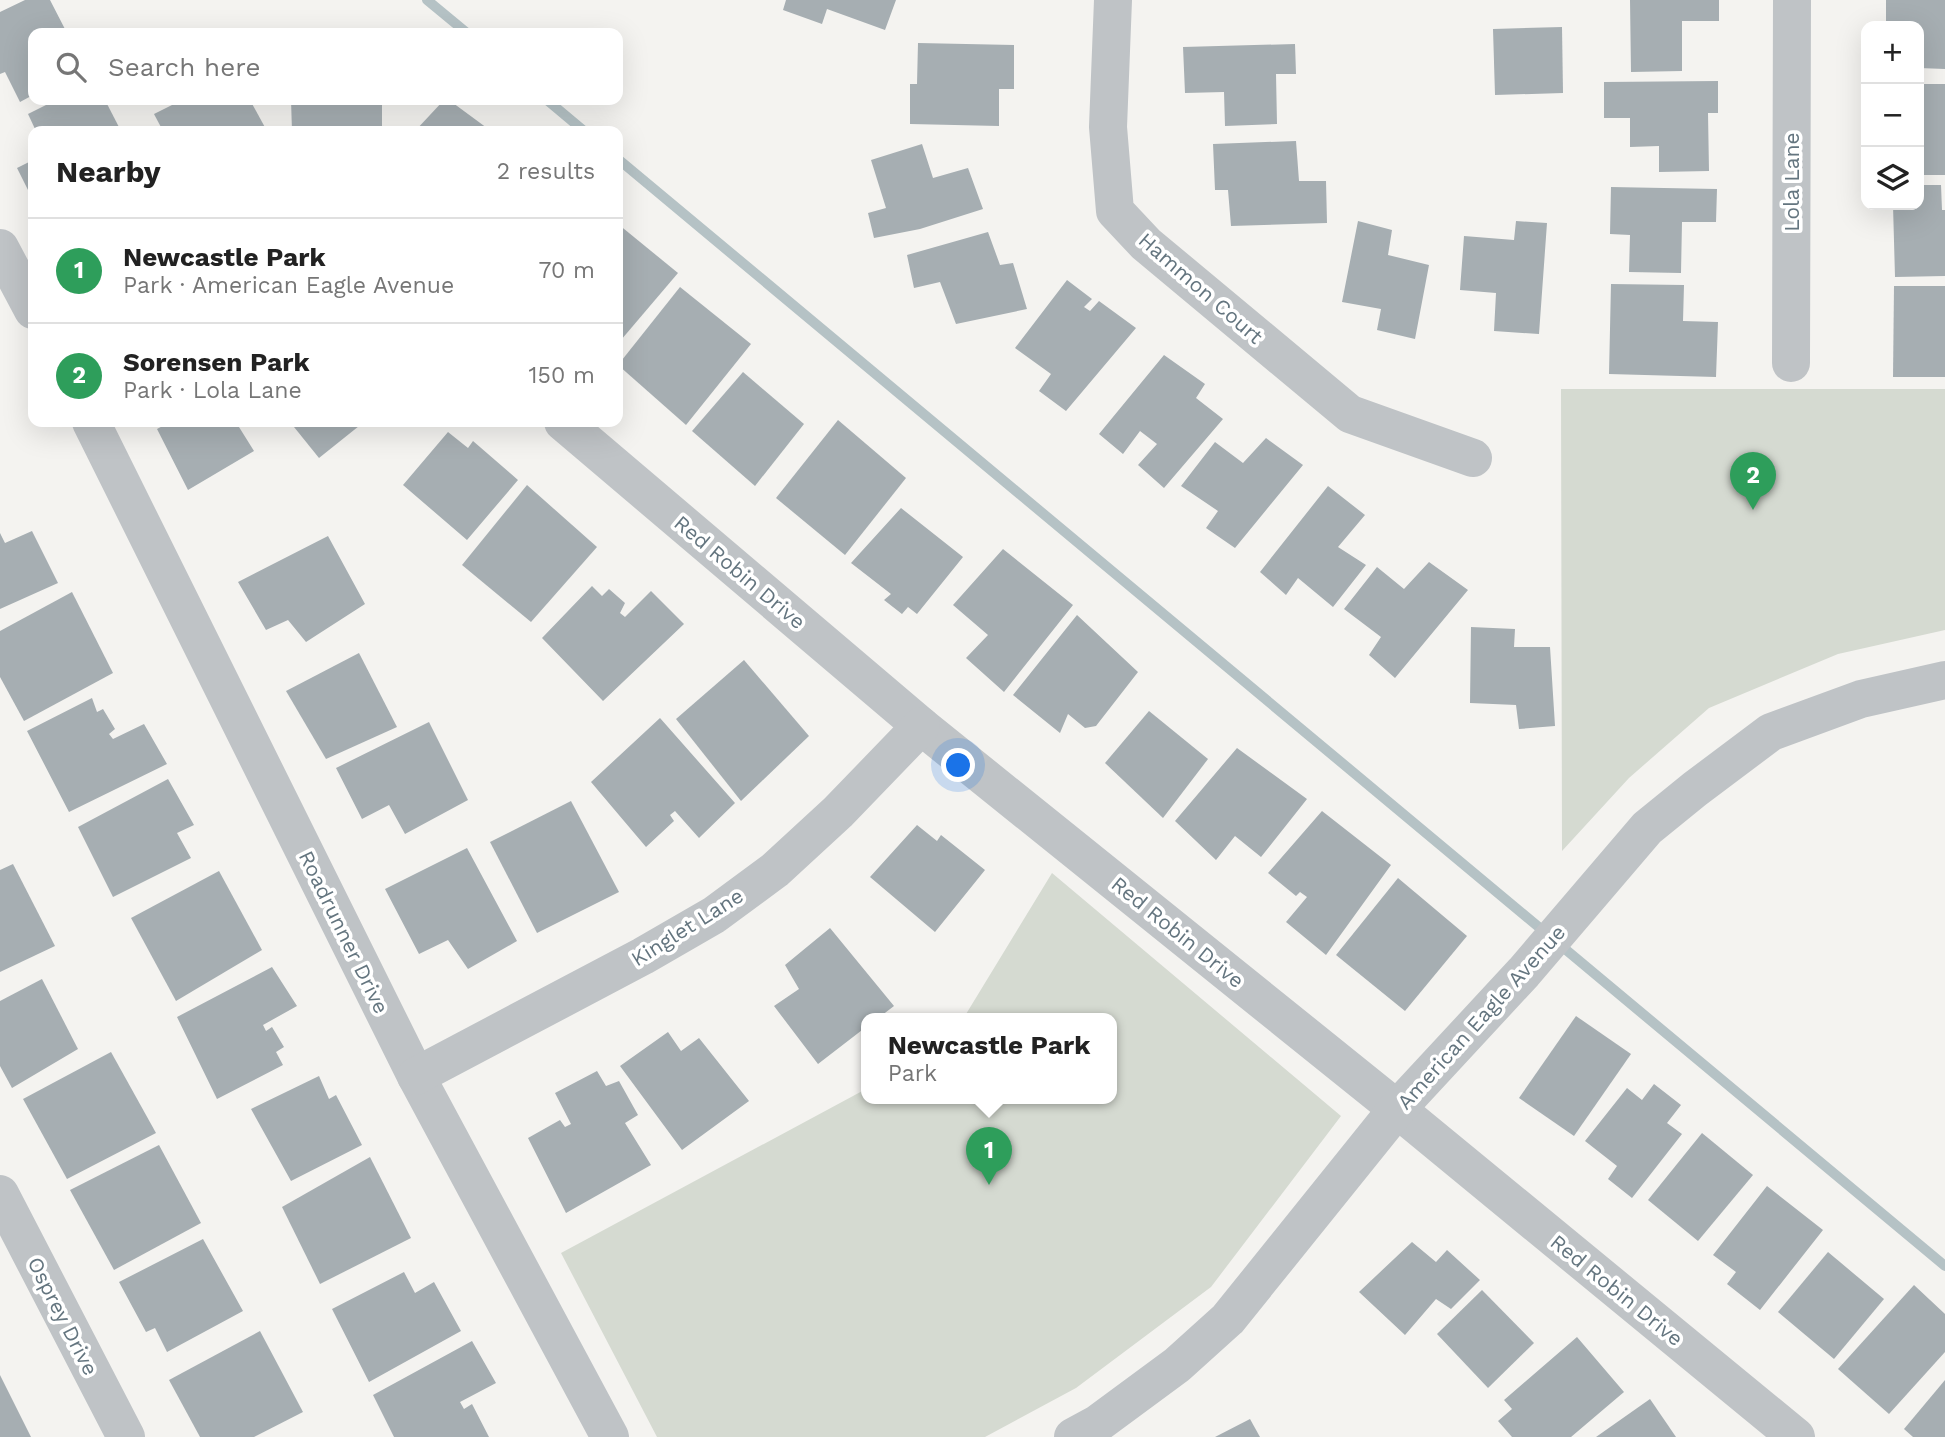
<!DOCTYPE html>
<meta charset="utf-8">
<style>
:root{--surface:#fff;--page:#f2f2f2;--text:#222;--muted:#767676;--line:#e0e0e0;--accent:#d7472c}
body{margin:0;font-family:"Work Sans",sans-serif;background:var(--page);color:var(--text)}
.controls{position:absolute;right:21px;top:21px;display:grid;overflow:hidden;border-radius:14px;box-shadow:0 7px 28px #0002}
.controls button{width:63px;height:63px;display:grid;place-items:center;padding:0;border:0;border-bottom:2px solid var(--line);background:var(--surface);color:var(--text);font:35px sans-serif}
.you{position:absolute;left:959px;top:766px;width:24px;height:24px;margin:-18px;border:5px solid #fff;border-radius:50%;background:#1a73e8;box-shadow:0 0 0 10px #1a73e833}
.badge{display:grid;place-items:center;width:46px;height:46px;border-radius:50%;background:var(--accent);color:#fff;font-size:23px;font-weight:700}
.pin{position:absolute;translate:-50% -58px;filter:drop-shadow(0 2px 4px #0008)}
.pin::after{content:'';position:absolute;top:37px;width:24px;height:21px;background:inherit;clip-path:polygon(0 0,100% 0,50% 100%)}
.popup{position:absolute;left:861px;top:1013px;width:256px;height:91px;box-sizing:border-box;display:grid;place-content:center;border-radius:14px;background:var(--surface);filter:drop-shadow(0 2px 5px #0005);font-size:23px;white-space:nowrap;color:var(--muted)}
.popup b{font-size:26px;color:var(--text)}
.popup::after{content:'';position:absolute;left:50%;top:100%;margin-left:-14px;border:14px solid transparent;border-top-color:var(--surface)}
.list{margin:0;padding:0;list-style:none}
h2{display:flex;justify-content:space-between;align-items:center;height:91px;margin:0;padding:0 28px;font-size:30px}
h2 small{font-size:23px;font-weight:400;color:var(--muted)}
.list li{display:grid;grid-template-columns:46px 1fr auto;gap:21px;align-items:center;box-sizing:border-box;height:105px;padding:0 28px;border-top:2px solid var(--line)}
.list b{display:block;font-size:26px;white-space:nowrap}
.list p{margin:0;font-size:23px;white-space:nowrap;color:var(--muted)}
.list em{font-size:23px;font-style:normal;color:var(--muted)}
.icon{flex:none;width:38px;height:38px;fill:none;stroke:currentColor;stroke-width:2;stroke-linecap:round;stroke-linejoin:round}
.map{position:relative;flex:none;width:1945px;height:1437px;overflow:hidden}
.search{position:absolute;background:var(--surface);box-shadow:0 7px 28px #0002;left:28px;top:28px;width:595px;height:77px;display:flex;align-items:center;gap:18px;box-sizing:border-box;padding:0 24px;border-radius:14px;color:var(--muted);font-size:26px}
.panel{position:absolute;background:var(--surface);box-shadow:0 7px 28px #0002;left:28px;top:126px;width:595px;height:301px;border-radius:14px}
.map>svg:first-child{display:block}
</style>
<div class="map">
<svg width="1945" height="1437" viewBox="0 0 1945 1437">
<rect width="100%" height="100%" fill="#f4f3f0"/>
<g fill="#d5dad1">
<path d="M1561,389h384v241l-107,24 -129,54 -80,70 -67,73z"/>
<path d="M1052,873l289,243 -130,171 -135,101 -91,49h-328l-96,-184 305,-164v10h246v-80h-149z"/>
</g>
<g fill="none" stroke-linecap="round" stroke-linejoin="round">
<g stroke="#b5c2c5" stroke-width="10">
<path d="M427,0l40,33"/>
<path d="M547,100l37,31"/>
<path d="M618,159l1327,1107"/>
</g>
</g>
<g fill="#a6aeb2">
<path d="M25,0h25l17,33h-34v62l-13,7 -15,-30 -5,2v-62z"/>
<path d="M786,0h110l-11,30 -58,-21 -5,15 -39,-14z"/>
<path d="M1630,0h89v21h-37v50l-51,1z"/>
<path d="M1886,0h59v69l-26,-1v-42h-33z"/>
<path d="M1562,27l1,66 -68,2 -2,-66z"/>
<path d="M918,43l96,2v44h-15v37l-89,-2v-40h7z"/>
<path d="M1295,44l1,30h-20l1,50 -52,2 -1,-34 -39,1 -2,-46z"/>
<path d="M1718,81v32h-10l1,58 -50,1v-26l-29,1v-29h-26v-36z"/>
<rect x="1919" y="84" width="26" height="91"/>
<path d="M56,100h49l16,31h-85l-8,-17z"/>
<path d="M182,100h68l17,31h-104l-9,-17z"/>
<path d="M291,100h91v31h-90z"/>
<path d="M444,100h5l42,31h-76z"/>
<path d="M1296,141l3,40h27l1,42 -96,3 -3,-36h-13l-2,-46z"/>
<path d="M922,144l11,34 35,-10 15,41 -63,20 -46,9 -6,-25 18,-5 -15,-48z"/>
<path d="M33,160v40l-16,-32z"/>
<path d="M1919,185h22l1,25h3v66l-50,1 -2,-72h26z"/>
<path d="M1611,187l106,2 -1,33h-34l-1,51 -52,-1 1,-37 -20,-1z"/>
<path d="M1358,221l34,9 -4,25 41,10 -14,74 -38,-9 4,-21 -39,-7z"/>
<path d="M1516,221l31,2 -8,111 -45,-3 2,-38 -36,-3 4,-54 50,4z"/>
<path d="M618,224l60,49 -57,67 -3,-2z"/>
<path d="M988,232l12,33 13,-2 14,46 -71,15 -16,-42 -26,6 -7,-33z"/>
<path d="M1067,280l25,19 -8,8 6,4 9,-10 37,27 -70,83 -27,-20 12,-17 -36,-26z"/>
<path d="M1611,284l73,1 -1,36 35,1 -2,55 -107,-3z"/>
<path d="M1894,286h51v91h-52z"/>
<path d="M680,287l71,57 -65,81 -68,-60z"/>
<path d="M1164,355l41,29 -9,14 27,21 -59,69 -26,-23 19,-21 -17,-13 -17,23 -24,-20z"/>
<path d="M743,372l61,52 -49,62 -63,-55z"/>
<path d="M838,420l68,58 -61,77 -69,-57z"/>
<path d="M170,422h77l-8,5 15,24 -66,39 -31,-61z"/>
<path d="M290,422h74l-45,36z"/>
<path d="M448,432l20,16 5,-7 45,39 -51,60 -64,-55z"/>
<path d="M1266,438l37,27 -68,83 -29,-20 12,-17 -37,-25 34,-44 28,21z"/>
<path d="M527,485l70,62 -66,75 -69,-57z"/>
<path d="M1328,486l37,29 -27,32 28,18 -33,42 -35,-29 -12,17 -26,-23z"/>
<path d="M901,508l62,49 -46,57 -9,-7 -6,7 -18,-14 7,-6 -40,-31z"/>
<path d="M32,531l26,52 -58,26v-76l5,10z"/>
<path d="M328,536l37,68 -59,38 -18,-22 -22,10 -28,-48z"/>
<path d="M1003,549l70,56 -69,87 -38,-34 22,-23 -35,-30z"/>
<path d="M1429,562l39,28 -73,88 -26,-23 12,-18 -37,-28 33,-42 27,22z"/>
<path d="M592,586l10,10 7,-7 16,14 -5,10 5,4 26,-26 33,33 -81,77 -61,-63z"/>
<path d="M72,592l41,81 -89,48 -24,-44v-46z"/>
<path d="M1077,615l61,57 -42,54 -11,2 -17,-14 -8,19 -47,-38z"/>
<path d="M1471,627l44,2 -1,18h36l5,79 -36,3 -3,-24 -46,-2z"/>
<path d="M359,653l38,74 -71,32 -40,-68z"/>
<path d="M744,660l65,76 -68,65 -65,-82z"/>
<path d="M92,698l5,14 6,-3 12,20 -6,5 4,5 31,-15 23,40 -98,48 -42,-81z"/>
<path d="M1149,711l59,48 -45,59 -58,-55z"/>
<path d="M660,718l75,85 -36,35 -24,-27 -5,4 4,6 -28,26 -55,-65z"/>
<path d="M429,722l39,78 -63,34 -16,-29 -27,14 -26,-51z"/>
<path d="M1237,748l70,51 -46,58 -26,-21 -19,24 -41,-39z"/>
<path d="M168,779l26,46 -17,8 14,25 -78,39 -35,-70z"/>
<path d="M571,801l48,91 -82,41 -47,-91z"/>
<path d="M1322,811l69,54 -65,90 -40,-33 21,-25 -7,-5 -4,4 -28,-23z"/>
<path d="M917,825l20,16 4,-6 44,35 -50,62 -65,-55z"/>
<path d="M467,848l50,93 -49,28 -20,-29 -29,14 -34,-65z"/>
<path d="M13,864l42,82 -55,26v-102z"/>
<path d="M219,871l43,79 -86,51 -45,-83z"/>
<path d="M1398,878l69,58 -62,75 -69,-56z"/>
<path d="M830,928l64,78 -17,13h-11v8l-48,37 -44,-58 25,-17 -14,-24z"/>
<path d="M272,967l25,39 -34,19 3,6 6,-4 12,20 -8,5 7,13 -66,34 -40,-82z"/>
<path d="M42,979l36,70 -66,39 -12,-22v-65z"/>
<path d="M1576,1016l55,38 -57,82 -55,-38z"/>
<path d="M668,1032l13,19 18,-13 50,63 -67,49 -62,-84z"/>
<path d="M111,1052l45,81 -89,46 -44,-80z"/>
<path d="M597,1071l9,15 13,-5 19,34 -13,8 26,42 -85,48 -38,-75 32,-18 5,7 6,-3 -16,-31z"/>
<path d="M319,1076l10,23 7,-4 26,50 -71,36 -40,-72z"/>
<path d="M1654,1084l27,21 -14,18 15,11 -50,64 -24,-19 9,-13 -32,-25 42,-53 15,12z"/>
<path d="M1702,1133l51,42 -55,66 -50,-41z"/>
<path d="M159,1145l42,78 -87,47 -44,-80z"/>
<path d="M370,1157l41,81 -91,46 -38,-77z"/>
<path d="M1767,1186l56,44 -63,80 -33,-26 9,-12 -23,-17z"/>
<path d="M203,1239l40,72 -76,41 -12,-24 -9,4 -27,-50z"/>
<path d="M1412,1242l24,20 11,-12 33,30 -29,29 -15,-10 -31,36 -46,-43z"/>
<path d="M1828,1252l56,47 -50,60 -56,-47z"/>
<path d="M404,1272l11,21 19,-11 27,49 -92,51 -37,-73z"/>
<path d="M1914,1285l31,29v38l-56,62 -51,-45z"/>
<path d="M1482,1290l52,53 -46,45 -51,-54z"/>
<path d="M260,1331l43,81 -49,25h-54l-31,-57z"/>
<path d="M1577,1337l47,55 -53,45h-59l-14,-16 14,-12 -8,-9z"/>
<path d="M472,1341l24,42 -36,19 4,7 8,-5 17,33h-95l-21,-42z"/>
<path d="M0,1375l31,62h-31z"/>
<path d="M1945,1380v57h-32l-9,-8z"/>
<path d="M1650,1399l26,38h-80z"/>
<path d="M1250,1419l10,18h-45z"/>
</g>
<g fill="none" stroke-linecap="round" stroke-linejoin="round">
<g stroke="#bfc3c6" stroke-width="38">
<path d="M1113,0l-5,127 7,84 31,33 204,170 123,44"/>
<path d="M0,248l33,62"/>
<path d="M1791,363l1,-363"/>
<path d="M91,422l325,654 194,361"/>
<path d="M563,422l358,304 476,383 399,328"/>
<path d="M416,1076l227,-120 71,-41 61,-45 63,-58 83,-86"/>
<path d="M0,1194l126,243"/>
<path d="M1073,1437l24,-13 80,-59 51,-46 169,-210 127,-137 123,-144 48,-39 76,-57 90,-33 84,-19"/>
</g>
</g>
<g text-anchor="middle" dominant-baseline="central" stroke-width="7" stroke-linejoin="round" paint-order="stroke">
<g font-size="21" fill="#64757f" stroke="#fff">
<text transform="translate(1791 182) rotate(-90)">Lola Lane</text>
<text transform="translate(1201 288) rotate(41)">Hammon Court</text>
<text transform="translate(740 572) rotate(40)">Red Robin Drive</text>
<text transform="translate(687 927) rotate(-32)">Kinglet Lane</text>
<text transform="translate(344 932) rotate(64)">Roadrunner Drive</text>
<text transform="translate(1178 932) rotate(39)">Red Robin Drive</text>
<text transform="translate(1481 1017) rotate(-48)">American Eagle Avenue</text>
<text transform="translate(1617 1290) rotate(39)">Red Robin Drive</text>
<text transform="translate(63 1316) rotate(63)">Osprey Drive</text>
</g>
</g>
</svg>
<div class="controls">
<button>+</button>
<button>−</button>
<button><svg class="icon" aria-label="layers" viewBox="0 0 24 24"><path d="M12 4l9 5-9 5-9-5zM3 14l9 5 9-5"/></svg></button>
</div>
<div class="you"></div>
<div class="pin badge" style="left:989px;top:1185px;background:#2e9e5b">1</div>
<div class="popup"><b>Newcastle Park</b>Park</div>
<div class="pin badge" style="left:1753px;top:510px;background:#2e9e5b">2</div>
<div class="search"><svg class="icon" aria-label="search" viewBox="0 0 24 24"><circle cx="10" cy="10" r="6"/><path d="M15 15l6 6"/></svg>Search here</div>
<section class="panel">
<h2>Nearby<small>2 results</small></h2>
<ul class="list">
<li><span class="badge" style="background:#2e9e5b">1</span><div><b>Newcastle Park</b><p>Park · American Eagle Avenue</p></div><em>70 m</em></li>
<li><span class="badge" style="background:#2e9e5b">2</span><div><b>Sorensen Park</b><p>Park · Lola Lane</p></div><em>150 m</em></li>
</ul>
</section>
</div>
